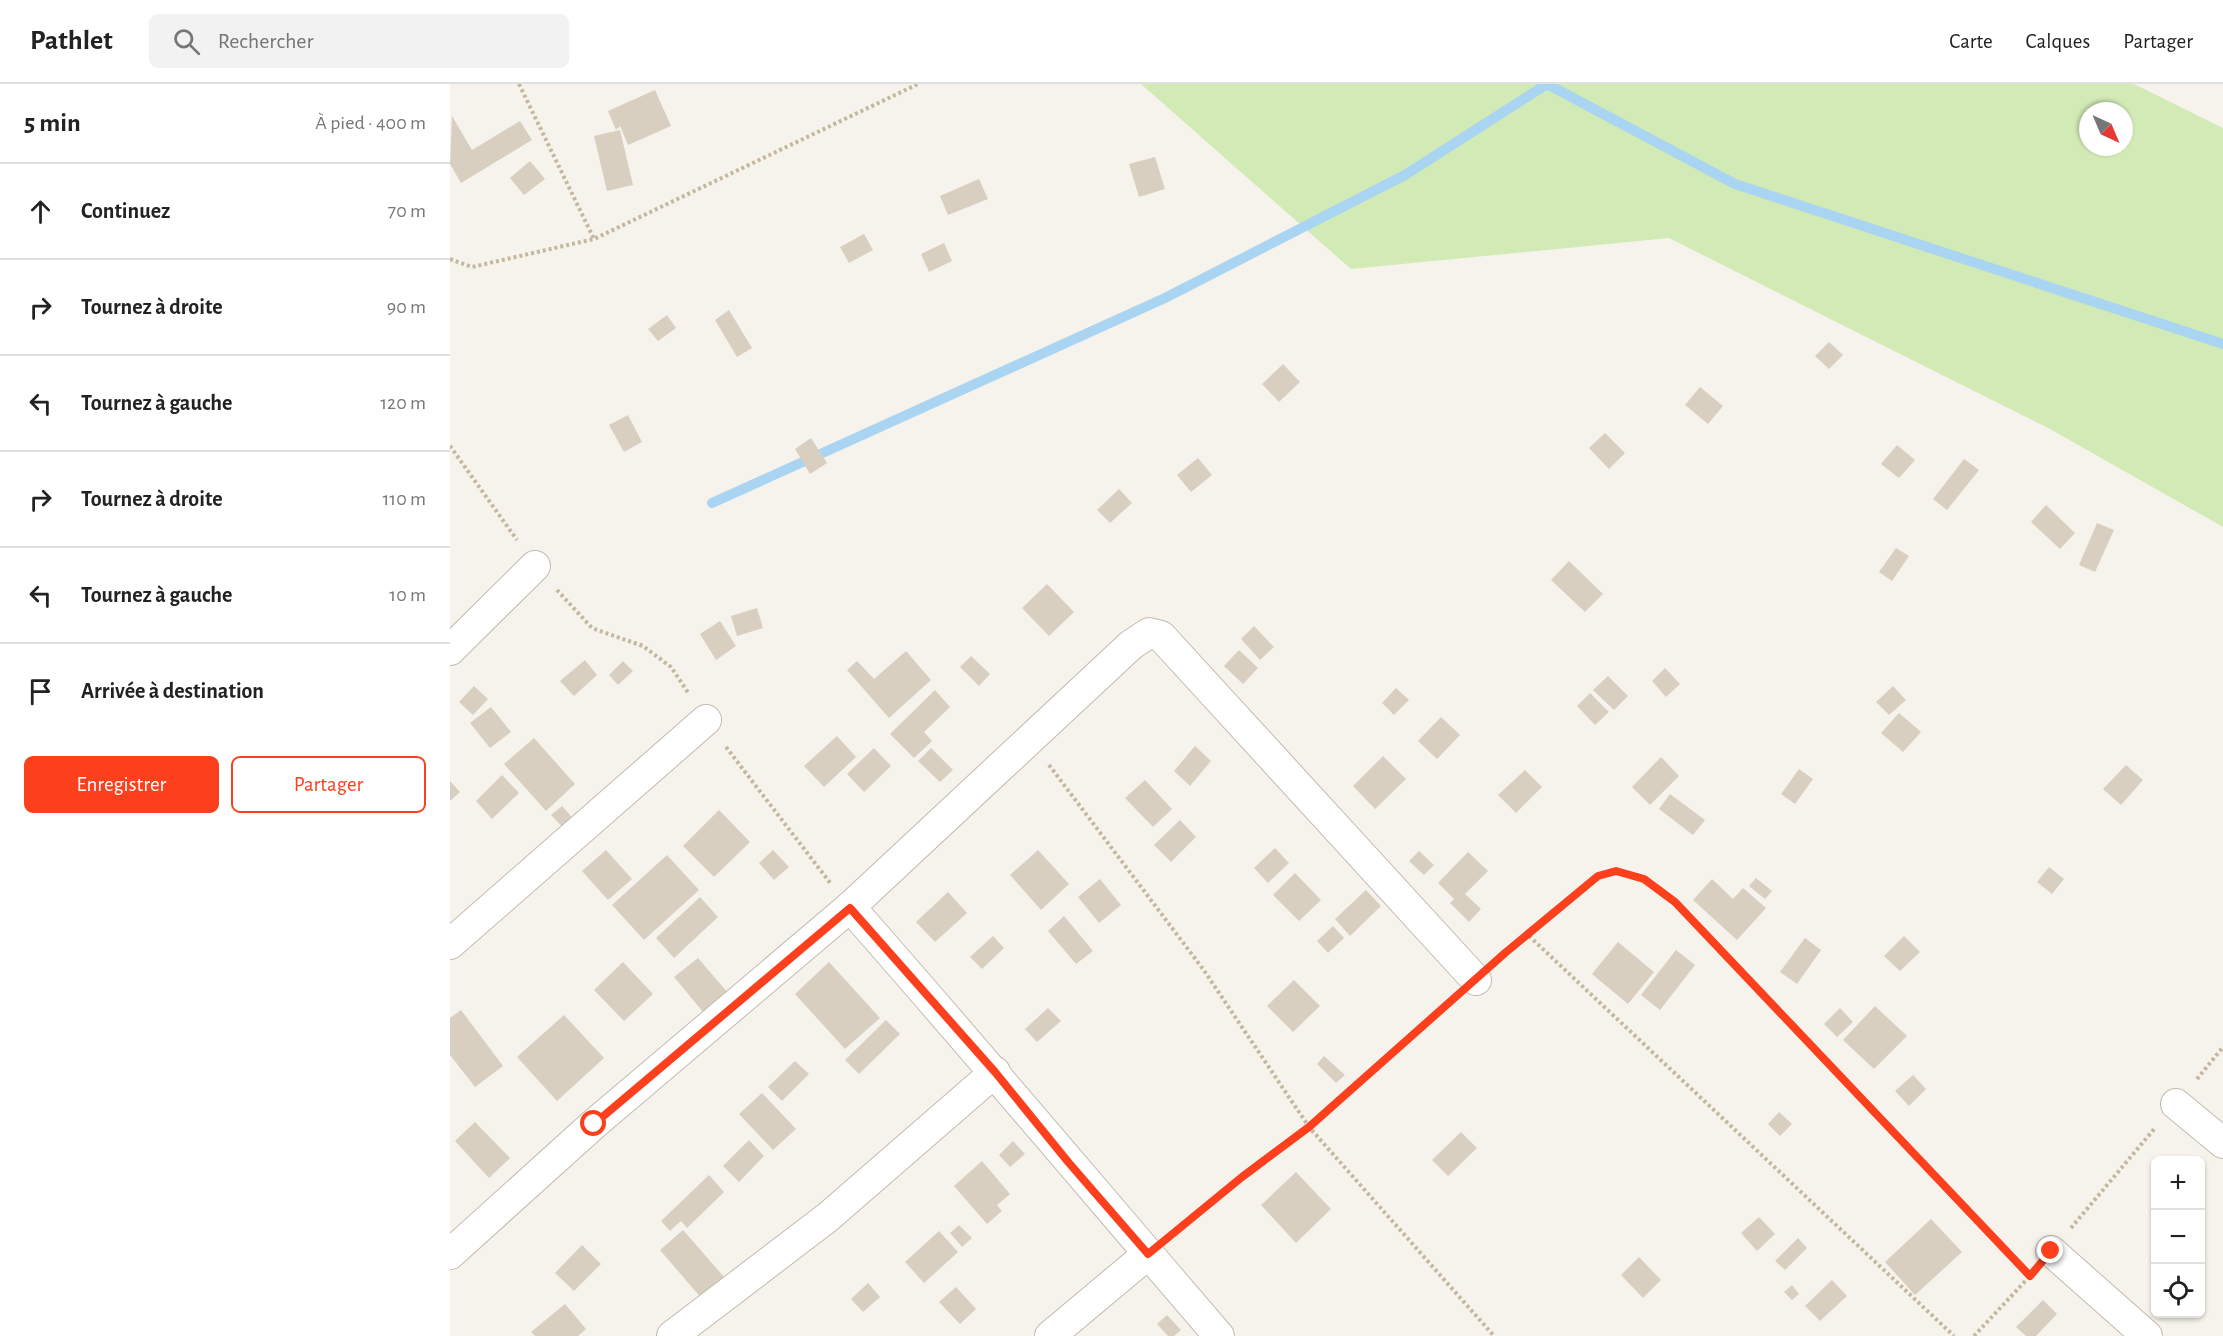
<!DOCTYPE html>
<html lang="fr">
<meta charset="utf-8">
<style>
:root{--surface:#fff;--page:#f2f2f2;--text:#222;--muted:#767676;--line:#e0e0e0;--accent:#fc3f1d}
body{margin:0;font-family:"Alegreya Sans",sans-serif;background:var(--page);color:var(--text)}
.controls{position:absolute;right:18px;bottom:18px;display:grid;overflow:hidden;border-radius:9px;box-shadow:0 2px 4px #0004}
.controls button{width:54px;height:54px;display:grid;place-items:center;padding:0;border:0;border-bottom:2px solid var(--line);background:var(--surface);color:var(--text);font:30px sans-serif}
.compass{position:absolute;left:1629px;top:18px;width:54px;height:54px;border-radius:50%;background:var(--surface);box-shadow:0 2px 4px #0004;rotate:136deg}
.stop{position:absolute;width:18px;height:18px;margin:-14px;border:4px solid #fc3f1d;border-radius:50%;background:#fff}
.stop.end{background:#fc3f1d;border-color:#fff;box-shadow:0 2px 6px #0008}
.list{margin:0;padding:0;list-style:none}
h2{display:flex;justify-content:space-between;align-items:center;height:78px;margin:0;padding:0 24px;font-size:26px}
h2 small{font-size:20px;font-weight:400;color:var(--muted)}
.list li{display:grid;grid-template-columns:39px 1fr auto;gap:18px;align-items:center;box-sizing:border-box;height:96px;padding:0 24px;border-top:2px solid var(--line)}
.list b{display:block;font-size:22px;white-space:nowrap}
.list em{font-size:20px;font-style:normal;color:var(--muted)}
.actions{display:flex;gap:12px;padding:18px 24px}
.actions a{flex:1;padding:14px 0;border:2px solid var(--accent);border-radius:9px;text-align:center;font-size:21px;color:var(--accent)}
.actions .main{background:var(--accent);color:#fff}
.icon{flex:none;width:33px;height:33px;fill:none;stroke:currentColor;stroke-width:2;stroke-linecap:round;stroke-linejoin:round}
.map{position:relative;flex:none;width:1773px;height:1252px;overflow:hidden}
header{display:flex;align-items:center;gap:36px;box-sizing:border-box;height:84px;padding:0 30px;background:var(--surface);border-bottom:2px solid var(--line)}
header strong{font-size:28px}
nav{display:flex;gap:33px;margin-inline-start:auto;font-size:21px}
.search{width:420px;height:54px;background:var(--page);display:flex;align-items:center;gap:15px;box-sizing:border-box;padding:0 21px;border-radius:9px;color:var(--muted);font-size:22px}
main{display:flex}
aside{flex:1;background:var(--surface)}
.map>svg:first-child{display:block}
</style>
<header>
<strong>Pathlet</strong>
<div class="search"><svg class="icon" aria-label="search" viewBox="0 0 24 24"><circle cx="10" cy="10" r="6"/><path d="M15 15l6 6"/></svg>Rechercher</div>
<nav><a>Carte</a><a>Calques</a><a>Partager</a></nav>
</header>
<main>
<aside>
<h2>5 min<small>À pied · 400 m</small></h2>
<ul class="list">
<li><svg class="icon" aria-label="ahead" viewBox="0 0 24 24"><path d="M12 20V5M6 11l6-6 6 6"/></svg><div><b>Continuez</b></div><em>70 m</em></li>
<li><svg class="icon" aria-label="right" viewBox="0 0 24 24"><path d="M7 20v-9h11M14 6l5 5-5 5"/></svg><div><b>Tournez à droite</b></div><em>90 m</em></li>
<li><svg class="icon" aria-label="left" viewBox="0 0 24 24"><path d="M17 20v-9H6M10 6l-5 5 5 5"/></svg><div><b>Tournez à gauche</b></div><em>120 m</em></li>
<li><svg class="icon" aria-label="right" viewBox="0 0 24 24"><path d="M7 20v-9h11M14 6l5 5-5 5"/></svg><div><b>Tournez à droite</b></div><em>110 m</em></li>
<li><svg class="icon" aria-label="left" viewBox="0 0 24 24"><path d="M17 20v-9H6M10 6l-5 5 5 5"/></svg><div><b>Tournez à gauche</b></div><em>10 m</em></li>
<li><svg class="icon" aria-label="arrive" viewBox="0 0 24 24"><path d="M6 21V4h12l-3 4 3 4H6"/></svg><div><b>Arrivée à destination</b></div></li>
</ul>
<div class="actions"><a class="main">Enregistrer</a><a>Partager</a></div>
</aside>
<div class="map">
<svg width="1773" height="1252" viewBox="0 0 1773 1252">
<rect width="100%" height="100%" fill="#f6f3ec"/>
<path fill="#d2eab5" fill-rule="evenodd" d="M691,0h993l89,44v399l-173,-98 -381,-191 -318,31zM1638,27h36v36h-36z"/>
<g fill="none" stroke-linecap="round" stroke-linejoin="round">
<g stroke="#a9d4f2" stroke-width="10">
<path d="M1097,0l188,100 488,160"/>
<path d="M262,419l453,-205 240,-123 142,-91"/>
</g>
</g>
<g fill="#d8cfc1">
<path d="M205,6l16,36 -43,19 -8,-19 -4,4 -8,-19z"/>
<path d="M2,32l20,34 48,-29 12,19 -71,43 -11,-19z"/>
<path d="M170,46l13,55 -26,6 -13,-55z"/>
<path d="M705,73l10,32 -26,8 -10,-33z"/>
<path d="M80,77l15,18 -21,16 -14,-17z"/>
<path d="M529,95l9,20 -40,16 -8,-19z"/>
<path d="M414,150l9,16 -24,13 -9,-16z"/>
<path d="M494,159l8,18 -23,11 -8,-18z"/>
<path d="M279,226l23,38 -15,9 -22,-37z"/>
<path d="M217,231l9,13 -18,13 -10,-12z"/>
<path d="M1379,258l14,13 -14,14 -14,-13z"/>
<path d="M833,280l17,18 -21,20 -17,-18z"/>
<path d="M1250,303l23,19 -15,18 -23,-19z"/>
<path d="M178,331l14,27 -18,10 -15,-27z"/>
<path d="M1155,349l20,20 -16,16 -20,-21z"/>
<path d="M361,354l16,25 -17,11 -15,-25z"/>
<path d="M1447,361l18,15 -16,18 -18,-14z"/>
<path d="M748,374l14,17 -21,17 -14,-17z"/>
<path d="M1514,375l15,11 -32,40 -14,-11z"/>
<path d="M669,405l13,14 -22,20 -13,-13z"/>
<path d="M1596,421l29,28 -15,16 -29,-27z"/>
<path d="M1647,439l17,7 -19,42 -16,-7z"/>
<path d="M1446,464l13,8 -17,25 -13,-9z"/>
<path d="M1119,477l34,33 -18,18 -34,-32z"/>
<path d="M597,500l27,28 -25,24 -27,-28z"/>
<path d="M307,524l6,20 -26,8 -6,-20z"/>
<path d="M270,537l16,25 -20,14 -16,-26z"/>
<path d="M804,542l20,21 -14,13 -19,-21z"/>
<path d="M789,566l19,18 -15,16 -19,-18z"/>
<path d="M456,567l25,29 -42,38 -42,-48 10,-9 17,18z"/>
<path d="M521,572l19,18 -11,12 -19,-19z"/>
<path d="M135,576l12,15 -23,21 -14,-15z"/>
<path d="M173,577l10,10 -15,14 -9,-10z"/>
<path d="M1215,584l15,16 -14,13 -14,-16z"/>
<path d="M1158,592l20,20 -14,14 -21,-20z"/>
<path d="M24,602l14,13 -15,16 -14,-13z"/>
<path d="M1443,602l13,14 -17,15 -13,-13z"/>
<path d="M946,604l13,12 -15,15 -12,-12z"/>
<path d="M485,606l15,17 -26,25 8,9 -18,17 -24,-24z"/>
<path d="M1140,609l19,19 -14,13 -18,-19z"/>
<path d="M41,623l20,25 -21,16 -20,-25z"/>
<path d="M1449,629l22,19 -18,20 -22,-19z"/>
<path d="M991,633l19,18 -23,24 -19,-18z"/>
<path d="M387,652l19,21 -32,30 -20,-21z"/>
<path d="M84,654l41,46 -29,27 -42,-47z"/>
<path d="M745,662l16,15 -21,25 -16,-15z"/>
<path d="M424,664l17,18 -27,26 -17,-18z"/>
<path d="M481,664l22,22 -13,12 -22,-21z"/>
<path d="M933,672l23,23 -31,30 -22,-23z"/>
<path d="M1211,673l18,19 -29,29 -18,-18z"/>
<path d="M1676,681l17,15 -22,25 -18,-16z"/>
<path d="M1349,685l14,10 -18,25 -14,-10z"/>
<path d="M1075,686l17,17 -26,26 -18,-18z"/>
<path d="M52,691l17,18 -27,26 -16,-18z"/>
<path d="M695,696l27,29 -19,18 -28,-29z"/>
<path d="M0,697l10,11 -10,9z"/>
<path d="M1220,710l35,26 -12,15 -34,-26z"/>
<path d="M112,722l15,17 -10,9 -16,-17z"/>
<path d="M269,726l31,32 -36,35 -31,-31z"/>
<path d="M730,736l16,17 -25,25 -17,-17z"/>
<path d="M825,764l14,15 -21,20 -14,-15z"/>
<path d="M156,766l26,29 -24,21 -26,-29z"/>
<path d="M323,766l16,17 -15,13 -15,-17z"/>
<path d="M588,766l31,34 -28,26 -31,-35z"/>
<path d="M969,767l15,14 -10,10 -15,-14z"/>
<path d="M1018,768l20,19 -23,23 16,15 -12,13 -19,-19 4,-4 -16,-16z"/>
<path d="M217,771l32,35 -55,50 -32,-35z"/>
<path d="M1599,783l15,12 -12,15 -15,-12z"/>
<path d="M845,789l26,27 -22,21 -26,-26z"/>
<path d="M1306,794l16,13 -7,8 -16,-13z"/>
<path d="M650,795l21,26 -22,18 -21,-26z"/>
<path d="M1262,795l21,20 10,-11 23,20 -29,32 -44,-40z"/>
<path d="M916,806l15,16 -31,30 -15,-17z"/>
<path d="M498,808l19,21 -32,29 -19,-20z"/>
<path d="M250,813l18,20 -44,41 -18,-20z"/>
<path d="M614,832l29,35 -17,13 -28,-33z"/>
<path d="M883,842l11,12 -16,15 -11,-12z"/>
<path d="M543,852l11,12 -22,21 -12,-12z"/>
<path d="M1454,852l16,16 -20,19 -16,-15z"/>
<path d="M1355,854l16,12 -24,34 -17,-12z"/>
<path d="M1168,858l36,30 -26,32 -36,-30z"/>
<path d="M1226,866l19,15 -35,45 -19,-15z"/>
<path d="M248,874l30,35 -24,20 -30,-36z"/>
<path d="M173,878l30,32 -29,27 -30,-31z"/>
<path d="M379,878l51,56 -35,31 -50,-55z"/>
<path d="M844,896l26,26 -27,26 -26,-26z"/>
<path d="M1425,922l32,30 -33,33 -31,-29z"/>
<path d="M598,924l13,13 -24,21 -12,-13z"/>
<path d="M1390,924l13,14 -16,15 -13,-13z"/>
<path d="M11,926l42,56 -28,21 -25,-32v-37z"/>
<path d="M114,931l40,43 -47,43 -40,-44z"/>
<path d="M436,936l14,14 -41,40 -14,-14z"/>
<path d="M874,972l21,19 -9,8 -19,-19z"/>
<path d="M345,977l14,13 -27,27 -14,-14z"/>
<path d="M1463,991l13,14 -17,17 -14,-15z"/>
<path d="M312,1009l34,36 -23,21 -34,-36z"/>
<path d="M1329,1028l13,12 -12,12 -12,-12z"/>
<path d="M25,1038l35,36 -21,20 -34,-37z"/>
<path d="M1011,1048l16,16 -29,28 -16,-16z"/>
<path d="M299,1056l15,16 -25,26 -16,-16z"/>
<path d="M563,1057l12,13 -15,13 -11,-12z"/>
<path d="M532,1077l28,33 -13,11 5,6 -15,13 -33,-38z"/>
<path d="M846,1088l35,37 -35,34 -35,-38z"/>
<path d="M259,1091l15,17 -37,36 -6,-7 -11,10 -9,-10z"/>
<path d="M1309,1133l16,17 -18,17 -16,-18z"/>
<path d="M1481,1135l31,33 -47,43 -30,-33z"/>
<path d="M509,1141l13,13 -10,9 -12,-14z"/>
<path d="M233,1146l42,48 -23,21 -42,-49z"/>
<path d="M489,1147l19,21 -34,31 -19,-21z"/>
<path d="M1348,1154l9,10 -22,22 -10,-9z"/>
<path d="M132,1161l19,19 -27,27 -19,-18z"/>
<path d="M1189,1173l22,23 -18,18 -22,-23z"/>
<path d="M1382,1196l15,16 -27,25 -15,-15z"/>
<path d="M418,1199l12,14 -17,15 -12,-13z"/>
<path d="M1342,1201l7,9 -7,6 -8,-8z"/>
<path d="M506,1203l20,22 -16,15 -21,-22z"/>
<path d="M1593,1216l14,14 -21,22h-10l-10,-9z"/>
<path d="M115,1220l21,25 -8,7h-43l-4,-4z"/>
<path d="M717,1231l14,15 -7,6h-6l-11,-12z"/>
</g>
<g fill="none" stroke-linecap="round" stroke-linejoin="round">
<g stroke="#c2bbae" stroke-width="32">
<g id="minor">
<path d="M0,566l85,-84"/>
<path d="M400,823c125,142 246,286 369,429"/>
<path d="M0,860l256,-224"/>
<path d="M1726,1020l47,39"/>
<path d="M1601,1167l96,85"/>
<path d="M0,1170l144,-130 256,-217 281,-262 18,-12 12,3 315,344"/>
<path d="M222,1252l156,-119 167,-145"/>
<path d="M600,1252l98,-82"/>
</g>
</g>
<g stroke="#c4b79f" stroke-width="4" stroke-dasharray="3 3" stroke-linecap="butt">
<path d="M69,0l75,155"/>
<path d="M0,175l22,8 122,-28 324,-155"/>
<path d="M0,362l67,94"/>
<path d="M107,506l35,38 51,18 28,21 18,27"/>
<path d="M276,663l105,137"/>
<path d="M599,681l154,204 106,158 185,209"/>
<path d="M1079,852l425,400"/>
<path d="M1050,874l98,-81 18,-6 28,8 31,23 347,366"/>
<path d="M1747,995l26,-32"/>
<path d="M1621,1144l84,-100"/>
<path d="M722,1150l137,-107 143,-126"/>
<path d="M1524,1252l57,-61"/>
</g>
<use href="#minor" stroke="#fff" stroke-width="30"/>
</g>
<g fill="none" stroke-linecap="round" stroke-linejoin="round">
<path stroke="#fc3f1d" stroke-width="8" d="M144,1040l256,-216 145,164 74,91 79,91 94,-77 67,-50 196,-174 93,-77 18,-5 28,8 31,23 355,374 21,-25"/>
</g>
</svg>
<div class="controls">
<button>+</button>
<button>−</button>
<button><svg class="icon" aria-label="locate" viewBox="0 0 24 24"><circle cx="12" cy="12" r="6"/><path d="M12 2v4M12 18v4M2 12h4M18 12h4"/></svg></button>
</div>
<svg class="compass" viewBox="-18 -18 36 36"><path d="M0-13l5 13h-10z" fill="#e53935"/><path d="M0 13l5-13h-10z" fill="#767676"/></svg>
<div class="stop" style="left:144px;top:1040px"></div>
<div class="stop end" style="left:1601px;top:1167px"></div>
</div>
</main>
